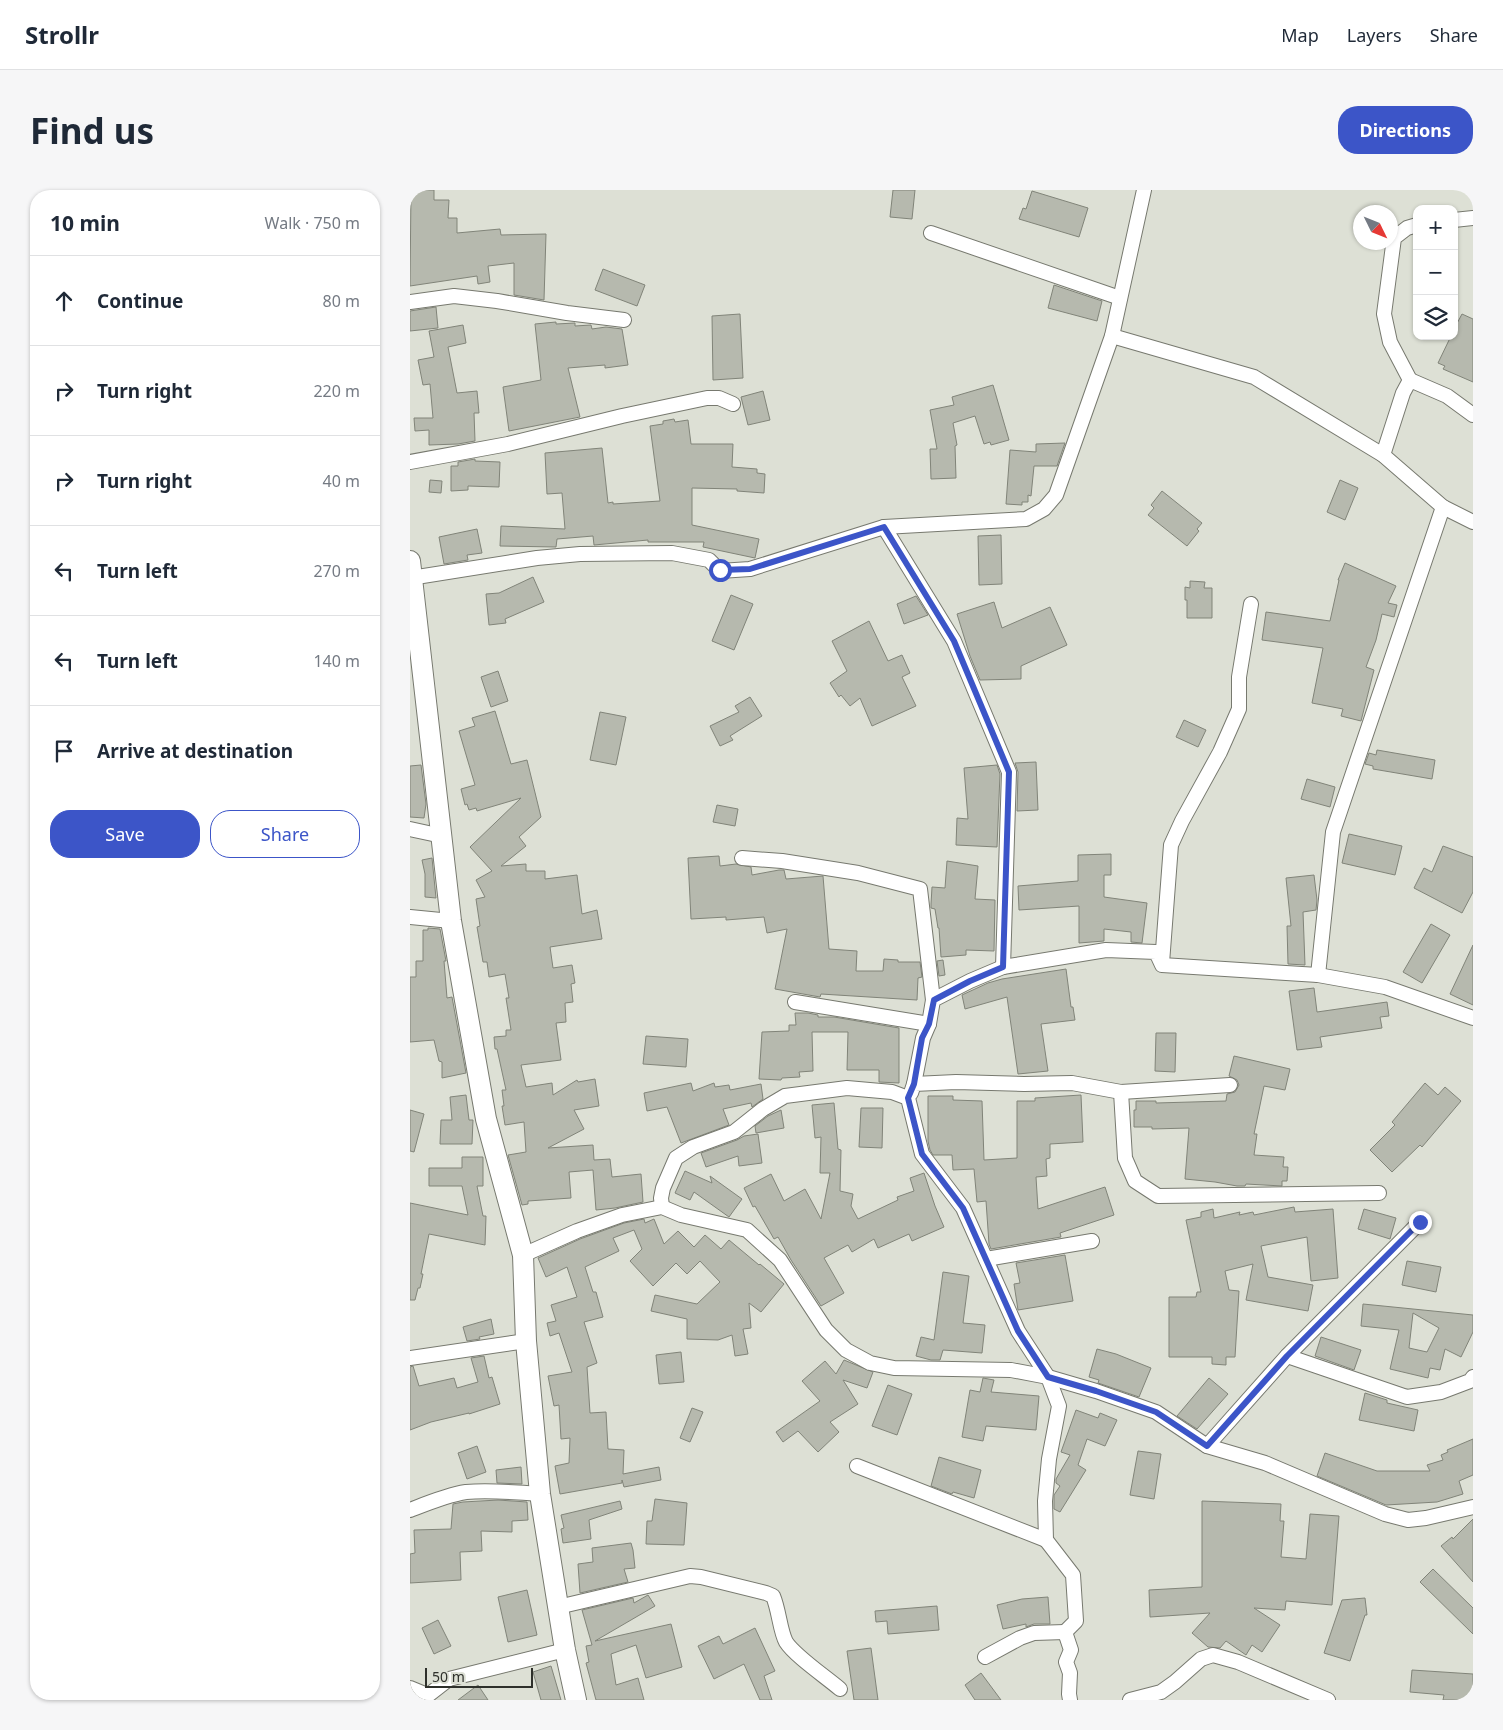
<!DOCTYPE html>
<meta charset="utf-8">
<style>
:root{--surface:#fff;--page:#f6f6f7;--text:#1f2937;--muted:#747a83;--line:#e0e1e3;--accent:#3c55c8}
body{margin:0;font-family:"Noto Sans",sans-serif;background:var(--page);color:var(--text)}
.controls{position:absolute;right:15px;top:15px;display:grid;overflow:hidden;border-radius:10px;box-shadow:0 1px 4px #0004}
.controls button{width:45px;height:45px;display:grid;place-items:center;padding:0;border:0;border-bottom:1px solid var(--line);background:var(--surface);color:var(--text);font:25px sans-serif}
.compass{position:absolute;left:943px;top:15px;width:45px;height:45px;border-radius:50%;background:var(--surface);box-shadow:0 1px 4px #0004;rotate:133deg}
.scale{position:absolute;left:15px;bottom:12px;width:108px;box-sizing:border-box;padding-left:5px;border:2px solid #2e302b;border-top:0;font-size:14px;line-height:18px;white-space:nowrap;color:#2e302b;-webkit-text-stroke:4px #dde0d5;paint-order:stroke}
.stop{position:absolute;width:15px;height:15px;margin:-11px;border:4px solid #3c55c8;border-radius:50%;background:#fff}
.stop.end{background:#3c55c8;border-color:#fff;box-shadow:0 1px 5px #0008}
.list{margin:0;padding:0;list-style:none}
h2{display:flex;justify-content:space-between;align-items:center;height:65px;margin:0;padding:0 20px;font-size:21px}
h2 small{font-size:16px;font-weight:400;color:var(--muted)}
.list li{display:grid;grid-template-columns:32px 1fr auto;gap:15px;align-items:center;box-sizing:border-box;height:90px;padding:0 20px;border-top:1px solid var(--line)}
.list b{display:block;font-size:19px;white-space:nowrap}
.list em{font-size:16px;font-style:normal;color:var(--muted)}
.actions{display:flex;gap:10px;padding:15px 20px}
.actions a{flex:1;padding:11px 0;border:1px solid var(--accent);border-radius:20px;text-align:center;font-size:18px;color:var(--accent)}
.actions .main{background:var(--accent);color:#fff}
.icon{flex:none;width:28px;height:28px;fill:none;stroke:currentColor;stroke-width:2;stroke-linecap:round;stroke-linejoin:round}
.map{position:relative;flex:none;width:1063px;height:1510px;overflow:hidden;border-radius:20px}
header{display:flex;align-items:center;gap:30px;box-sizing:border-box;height:70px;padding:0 25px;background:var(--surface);border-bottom:1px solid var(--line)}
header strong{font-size:24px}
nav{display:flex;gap:28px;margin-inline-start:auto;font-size:18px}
.intro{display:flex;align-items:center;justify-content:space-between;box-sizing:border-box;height:120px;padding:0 30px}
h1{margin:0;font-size:35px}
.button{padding:12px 22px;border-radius:20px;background:var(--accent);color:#fff;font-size:18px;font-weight:700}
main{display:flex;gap:30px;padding:0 30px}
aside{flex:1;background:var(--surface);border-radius:20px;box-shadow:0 1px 4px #0004}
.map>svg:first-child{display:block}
</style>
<header>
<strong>Strollr</strong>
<nav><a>Map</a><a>Layers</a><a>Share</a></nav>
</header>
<div class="intro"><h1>Find us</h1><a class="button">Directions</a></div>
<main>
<aside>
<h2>10 min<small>Walk · 750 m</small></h2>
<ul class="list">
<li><svg class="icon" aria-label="ahead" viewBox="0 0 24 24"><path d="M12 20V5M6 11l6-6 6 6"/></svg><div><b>Continue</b></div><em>80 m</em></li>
<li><svg class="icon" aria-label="right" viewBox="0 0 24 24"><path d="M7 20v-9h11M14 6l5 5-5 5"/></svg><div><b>Turn right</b></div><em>220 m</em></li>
<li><svg class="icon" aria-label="right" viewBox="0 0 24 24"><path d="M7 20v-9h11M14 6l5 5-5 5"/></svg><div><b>Turn right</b></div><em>40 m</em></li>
<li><svg class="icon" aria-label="left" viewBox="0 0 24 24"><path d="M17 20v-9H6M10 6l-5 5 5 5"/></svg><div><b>Turn left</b></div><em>270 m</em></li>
<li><svg class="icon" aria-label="left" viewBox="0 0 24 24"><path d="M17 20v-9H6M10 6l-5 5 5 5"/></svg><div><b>Turn left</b></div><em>140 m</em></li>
<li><svg class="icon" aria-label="arrive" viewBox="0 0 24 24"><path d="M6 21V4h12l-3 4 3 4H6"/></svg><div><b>Arrive at destination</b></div></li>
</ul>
<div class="actions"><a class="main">Save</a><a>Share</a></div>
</aside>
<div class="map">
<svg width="1063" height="1510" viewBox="0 0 1063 1510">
<rect width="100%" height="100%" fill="#dde0d5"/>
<g fill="#b6b9ae" stroke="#818479" fill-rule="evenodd">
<path d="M1,0h23v10h15l-1,18h9v15l43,-4 1,6 45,-1 -2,66 -30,-5v-32l-26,3 2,16 -12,2 -1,-8 -67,10z"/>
<path d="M483,0h22l-3,29 -22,-2z"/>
<path d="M622,1l56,17 -9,29 -60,-18 4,-11 3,1z"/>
<path d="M193,79l42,16 -8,21 -42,-16z"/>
<path d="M644,95l48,16 -5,20 -49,-13z"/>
<path d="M26,117l2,21 -28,3v-20z"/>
<path d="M330,124l3,64 -30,2 -1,-64z"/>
<path d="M1052,124l11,5v63l-30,-13 2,-3 -7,-3 13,-27h3v-7z"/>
<path d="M146,132v2l19,-1v3l16,-1 1,4 14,-2 16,2 6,36 -23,3v-3l-37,3 12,49 -71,14 -6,-44 38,-7 -6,-56z"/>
<path d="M53,135l3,18 -18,4 9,46 20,-2 2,22h-5l1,28 -17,3 -29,1v-15l-14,1 -1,-13h19l-3,-34 -7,1 -5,-25 16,-3 -5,-26z"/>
<path d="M583,195l16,55 -18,5 -1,-3 -6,2 -9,-28 -22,7 4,22 -2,1 1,32 -25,1 -1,-30h7l-7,-39 24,-5 -2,-8z"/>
<path d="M353,201l7,29 -22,5 -7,-28z"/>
<path d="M264,229l1,3 13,-2 3,24h42l-1,23 25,2v4l8,1 -1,19 -27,-2v-2l-45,-1v37l67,14 -4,19 -52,-11 1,-5h-56v-2l-54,5 -1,-9 -36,3 -1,8 -56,-1 1,-20 64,3 -3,-36 -15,1 -2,-41 57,-5 6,55 5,-1v2l47,-3 -10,-75 13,-2v-3z"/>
<path d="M655,253l-8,23h-23l-3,30 -3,-1v7h-6v3l-16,-1 4,-54 26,2v-8z"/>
<path d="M65,269v2l25,1 -1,25 -31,-1v4l-17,1v-25h7v-4z"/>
<path d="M20,290l12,1 -1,12 -12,-1z"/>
<path d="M930,290l18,8 -13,32 -18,-8z"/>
<path d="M752,301l40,32 -5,6 2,2 -12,15 -39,-31 6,-7 -3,-3z"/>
<path d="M67,339l5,24 -15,2 1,5 -24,4 -5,-27z"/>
<path d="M591,345l1,49 -23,1 -1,-49z"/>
<path d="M935,373l51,23 -8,17 9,2 -3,12 -12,-3 -6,26 -10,27 8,3 -13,51 -20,-5 2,-7 -31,-6 11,-55 -61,-8 4,-28 64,9 9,-41h-1z"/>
<path d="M123,387l11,25 -39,17 1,4 -17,2 -3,-31 13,-1z"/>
<path d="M780,391l15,1 -1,6h8v30h-25v-18h-2v-13l5,1z"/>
<path d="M321,405l22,9 -19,46 -22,-9z"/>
<path d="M506,406l12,19 -24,9 -7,-20z"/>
<path d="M584,412l8,26 48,-21 17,38 -46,21v13l-41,1 -10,-24 -13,-42z"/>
<path d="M459,431l19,40 14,-6 8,18 -8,4 14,29 -44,20 -12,-28 -10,8 -9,-11 -2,2 -9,-14 17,-12 -15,-30z"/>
<path d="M88,481l10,30 -17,6 -10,-30z"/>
<path d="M340,507l12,19 -32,20 3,4 -13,6 -10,-20 29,-14 -4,-6z"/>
<path d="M85,521l16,53 16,-4 14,57 -22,20 7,9 -25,20 25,-2v7h19v8l32,-4 5,39 15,-4 5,29 -52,8 3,21 19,-3 3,18 -4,1 2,18 -8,1 1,19 -10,1 5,37 -40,5 5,22 26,-4 1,12 24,-15 1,2 17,-3 4,27 -25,4 10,19 -36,19 45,-3 1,15 16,-1 2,18 29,-3 2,28 -28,6 -19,2 -3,-40 -24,2 2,26 -43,3v3l-6,1 -14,-50 18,-3 -2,-30 -19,3 -3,-19h2l-2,-16h4l-9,-41h-2l-1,-12 12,-1v-6h5l-5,-32h3l-4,-24 -16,3 -2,-15h-4l-6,-35 3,-1 -4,-27 9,-2 -9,-17 16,-9 -22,-24 51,-49 -44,13 -1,-3 -7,2 -2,-6 -2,1 -4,-16 14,-4 -16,-54 16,-5 -3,-8z"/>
<path d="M190,522l26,5 -10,48 -26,-5z"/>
<path d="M774,530l22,10 -8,17 -22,-10z"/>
<path d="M967,560l58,10 -3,19 -59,-10v-3l-8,-2 4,-11 7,2z"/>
<path d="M626,572l2,48 -21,1 1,-39 -3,-9z"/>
<path d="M11,575l5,39 -2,14 -14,-1v-51z"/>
<path d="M587,575l3,9 -3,73 -41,-2 1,-27 11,1 -4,-51z"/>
<path d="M897,589l28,8 -5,20 -29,-8z"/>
<path d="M307,615l21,4 -3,17 -22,-4z"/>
<path d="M939,644l53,12 -7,29 -53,-12z"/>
<path d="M1033,656l30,11v35l-11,21 -48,-25 10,-20 8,4z"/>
<path d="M701,664v21h-7v22l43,6 -5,40 -11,-1v-10l-27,-3v12l-25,2v-37l-60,4 -1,-24 60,-5v-26z"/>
<path d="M309,666l1,10 16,-2 15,3 1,8 27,-5h5l2,9 37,-3 6,73 28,2 -1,20h27l1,-12 14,1v2h22l2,15 -4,1 -1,22 -96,-6 -1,3 -45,-8 12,-60 -20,4 -3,-16 -38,3v-3l-35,2 -3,-61z"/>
<path d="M22,668l4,40 -11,-1v-23l-3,-14z"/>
<path d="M537,671l31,5 -3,33 20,1 -1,51 -28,-1v5l-25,2 -2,-29h-1l-3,-19 -4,-1v-4l1,-17 13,1z"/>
<path d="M904,685l3,25 -1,10 -13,2 2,53 -17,-1 -1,-38h4l-5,-48z"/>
<path d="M1021,734l19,11 -28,48 -19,-11z"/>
<path d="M18,738l12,1 6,32h-2l3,37 5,-1 14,76 -24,5v-16l-3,-1 -5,-21 -24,2v-65h6v-16h7v-31h5z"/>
<path d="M1063,755v60l-23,-11z"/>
<path d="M533,770l2,15 -6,1 -2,-15z"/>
<path d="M656,779l5,38h2l2,13 -34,4 7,47 -30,3 -11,-77 -42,12 -3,-14 26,-12 14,-4z"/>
<path d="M904,798l3,24 70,-10 2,14 -9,1 2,11 -62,9 2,10 -25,3 -8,-59z"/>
<path d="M385,823h13l10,2v2h16l65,11v55l-20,-1v-12h-32l1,-38h-36l1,39 -14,1 1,5 -18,1 -1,2 -22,-1 3,-47 27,-1v-6h7z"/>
<path d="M746,843h20l-1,39 -20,-1z"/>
<path d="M236,846l42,3 -2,28 -43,-3z"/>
<path d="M824,866l56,13 -5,21 -21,-4 -10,48h3l-3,21 30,2 -1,10h5l-1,14h-5v5l-36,-2 -1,2h-8l-22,-4 -30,-3 4,-51 -37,1v-2h-18v-17h2v-9h20v2l70,-2 1,-7 8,-2 4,-7 -2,-5 -8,-4z"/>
<path d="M281,893l2,8 21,-8 1,4 14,-2 1,5 31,-6 2,15 -11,8 -1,-4 -28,6 6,16 -48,18 -14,-36 -20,4 -3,-18z"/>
<path d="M1015,893l13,12 7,-8 16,14 -39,46 -2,-2 -28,27 -22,-22 25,-25 -3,-3z"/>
<path d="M56,905l3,25h4l-1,24h-32l1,-24h11l-2,-23z"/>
<path d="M671,905l2,47 -33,2v14l-4,1 1,17 -11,1 2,32 67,-22 9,28 -54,18 1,4 -70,12 -2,-5 -3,-43 -9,1 -3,-33 -21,1 -1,-15h-19l-3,-5 -2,-9v-45h25v4l29,1 2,59 33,-2v-57h18v-3z"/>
<path d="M424,913l4,46 3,1 -1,41 13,3 -2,12 7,13 40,-19 -1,-3 17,-6 -4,-13 14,-5 11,33 9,21 -32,14 -3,-7 -31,14 -4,-9 -22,13 -4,-7 -24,13 20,35 -23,13 -30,-46 -13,-23 -4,2 -19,-33 -2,1 -9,-19 27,-14 13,27 21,-12 16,30 9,-46h-10l1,-36 -6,1 -3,-33z"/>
<path d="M451,918h22l-1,40 -23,-1z"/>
<path d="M0,920l14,4 -10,38 -4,-1z"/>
<path d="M371,920l3,18 -28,5 -1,-7 13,-10z"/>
<path d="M348,944l4,29 -23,3 -1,-10 -32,11 -5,-14 36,-13 7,-4z"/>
<path d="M52,967h21v29h-6l6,30h3l-1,29 -56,-11 -8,40h2l-3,14h-2l-3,12h-5v-97l58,12 -6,-29h-33v-18h33z"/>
<path d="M275,981l27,12 -2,-7 32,23 -13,18 -35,-25 -4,8 -15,-7z"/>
<path d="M884,1017l1,5 38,-3 5,69 -27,3 -4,-44 -46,9 7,31 45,8 -5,26 -62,-11 7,-36 -28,7 4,19 10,1 -4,66h-9v8l-14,-1v-7h-43v-60h27l1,-5h4l-15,-72 15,-3v-5l12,-3 1,9 26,-6 -1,3 14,-3 1,3z"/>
<path d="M954,1019l32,9 -6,21 -32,-10z"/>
<path d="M234,1029l1,4 9,-4 10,25 14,-13 16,16 11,-12 16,14 8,-9 30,25 1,-1 24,20 -23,28 -12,-9 2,25 -8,1 5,25 -13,2 -3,-21 -14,5 -31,-1v-20l-36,-8 4,-16 42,9 23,-22 -20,-21 -13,13 -11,-11 -23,23 -23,-25 12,-12 -8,-19 -21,8 6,13 -34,16 8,25h3l7,25 -19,5 13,41 -10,4 3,46 16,-1 2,37 16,1 -1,24 36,-7 2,13 -37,7 -2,-7v3l-62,11 -5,-28 14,-3 1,-25 -9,1 -2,-34 -5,1 -6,-30 24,-4 -13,-39 -9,3 -3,-13 9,-2 -5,-16 26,-8 -10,-30 -21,10 -8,-19 42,-19 44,-16z"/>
<path d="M655,1065l8,46 -55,9 -4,-26 6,-1 -4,-20z"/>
<path d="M997,1071l34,6 -5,25 -34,-7z"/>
<path d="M533,1082l26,4 -6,47 22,2 -3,28 -39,-3 -3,10h-9l-15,-4 5,-19 13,3z"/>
<path d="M953,1114l110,11v17l-12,25 -16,-8 -5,21 -10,-2 -2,10 -38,-9 9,-39 -38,-4zM1003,1123l26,15 -12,24 -18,-4z"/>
<path d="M81,1129l3,15 -15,3 1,2 -13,2 -4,-14z"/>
<path d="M911,1147l40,13 -7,20 -39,-14z"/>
<path d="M687,1159l19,5 35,14 -12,29 -41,-14 1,-3 -10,-3z"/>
<path d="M271,1162l3,30 -25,2 -3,-29z"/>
<path d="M74,1166l5,22 3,-1 8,27 -31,10v-1l-38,9 -21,8v-63l3,-1 6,20 35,-8 3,10 21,-6 -7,-24z"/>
<path d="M434,1170l29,12 -6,16 -24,-8 15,24 -28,18 9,10 -21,20 -20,-21 -15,11 -7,-10 44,-31 -18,-20 23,-20 11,13z"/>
<path d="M573,1188l11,2 -3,12 48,4 -3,34 -50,-4 -3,15 -21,-4 8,-47 10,2z"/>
<path d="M799,1188l19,16 -31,35 -20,-13z"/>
<path d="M478,1195l24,9 -15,41 -25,-9z"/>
<path d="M955,1203l22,7v3l31,7 -4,21 -55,-11z"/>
<path d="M282,1218l11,4 -13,30 -10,-4z"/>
<path d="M666,1220l22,8 2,-5 17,7 -12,26 -18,-7 -9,26 8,5 -26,42 -6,-3v-14l6,-9 -4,-3v-4l14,-24 -9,-3z"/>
<path d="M1063,1249v36l-14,6 4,13 -26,8 -51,3 -69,-29 8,-23 52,18h53l-3,-6 16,-5 -2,-5 7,-3 -1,-2z"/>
<path d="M67,1256l9,26 -19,7 -9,-26z"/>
<path d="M728,1261l23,3 -7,45 -24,-4z"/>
<path d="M529,1267l42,13 -7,28 -21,-6 -1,2 -21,-8z"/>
<path d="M111,1277l1,17 -25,-1 -1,-13z"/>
<path d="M245,1309l32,4 -3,42 -38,-1 1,-23h5z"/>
<path d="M88,1310l29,2 1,18 -16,1v11l-31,-1 1,20 -22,1 1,28 -51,3v-29l5,-1 -1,-23 37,-1 2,-25 10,-2z"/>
<path d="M210,1311l2,8 -33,11 2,19 -28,4 -2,-14 3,-1 -3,-13z"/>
<path d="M792,1311l79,3 -1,17h4l-3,36 25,2 4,-45 29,2 -7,89 -46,-4 -1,9 -31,-2 26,17 -18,27 -10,-7 -6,10 -20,-14 -6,7 -12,-1 -16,-14 18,-20 -60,4 -1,-27 53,-3z"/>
<path d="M1063,1329v63l-32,-36 11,-9 1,2z"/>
<path d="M221,1353l2,7 2,18 -11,1 4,13 -48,11 -2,-29 15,-2 -1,-14z"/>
<path d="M1023,1379l40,39v26l-53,-52z"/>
<path d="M117,1400l10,45 -29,7 -10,-45z"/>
<path d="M238,1405l7,11 -60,35 76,-17 11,43 -36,11 -10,-33 -25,9 5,31 22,-7 6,22h-48l-10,-37 3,-1 -3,-16 6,-1 -10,-35 51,-12 1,5z"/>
<path d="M638,1407l2,27h-16l-8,3v-3l-23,5 -6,-24 25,-6z"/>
<path d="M955,1408l2,17h-2l-15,46 -26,-8 18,-53z"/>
<path d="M527,1416l2,24 -51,4 -1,-13 -11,1 -1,-11z"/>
<path d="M28,1430l13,26 -17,8 -12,-26z"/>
<path d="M345,1438l20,43 -11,5 8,24h-12l-16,-36 -30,15 -16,-33 21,-10 4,8z"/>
<path d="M461,1458l7,52h-24l-7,-49z"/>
<path d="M141,1476l10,34h-20l-8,-28z"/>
<path d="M1002,1480l61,4v23l-7,-1 -1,4h-22l1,-5 -34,-3z"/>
<path d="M571,1483l20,27h-26l-10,-15z"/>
<path d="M68,1495l10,15h-30z"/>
</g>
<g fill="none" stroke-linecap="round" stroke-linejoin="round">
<g stroke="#77796f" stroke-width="16">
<g id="street">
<path d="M1044,30l19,-2"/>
<path d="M521,43l189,65"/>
<path d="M0,112l44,-6 43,5 70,12 57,7"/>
<path d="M702,146l142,41 129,78 60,52 30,15"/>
<path d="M1000,190l-20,-38 -6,-28 10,-76 13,-10 10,-3"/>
<path d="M973,265l20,-62 7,-13 37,16 26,19"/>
<path d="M0,272l98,-18 114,-28 85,-18h12l14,6"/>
<path d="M474,337l70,114 55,131 -6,195"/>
<path d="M0,388l127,-20 43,-4 92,-1 37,7 11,11 30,-2 134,-42 142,-8 18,-10 12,-14 56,-159 32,-146"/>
<path d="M0,639l32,7"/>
<path d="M332,668l40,3 76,12 62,16 13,111"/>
<path d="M0,727l41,4"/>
<path d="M752,773l9,-118 11,-24 38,-69 19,-43v-32l12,-73"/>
<path d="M908,785l15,-143 110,-325"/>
<path d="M385,812l134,22"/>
<path d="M504,894l9,-46 6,-14 4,-24 37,-19 33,-14 103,-17 50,2 6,13 156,10 67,12 88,31"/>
<path d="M711,902l4,66 10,23 23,15 221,-3"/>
<path d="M501,903l3,-9 42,-2 68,2 48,-1 49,9 109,-7"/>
<path d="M252,1017l-1,-9 2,-10 13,-30 17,-11 41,-15 29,-23 22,-13 62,-8 45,4 16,6 14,56 41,54 55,123 30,46 11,29 -10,53 -4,42 1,39 27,35 3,46 -11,11 6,18 -5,12 4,11 -1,21 1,6"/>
<path d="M113,1065l54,-24 45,-16 40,-8 19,8 66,15 33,30 46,70 20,20 24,13 24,5 117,2 37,7 48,14 60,21 51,34 58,17 120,51 23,6 18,-2 47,-11"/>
<path d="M576,1069l106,-18"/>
<path d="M877,1166l120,41 34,-5 29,-11 3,-4"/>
<path d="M0,1168l116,-17"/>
<path d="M797,1256l80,-90 133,-134"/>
<path d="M447,1276l189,74"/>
<path d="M0,1320c18,-7 37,-15 56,-18 24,-2 49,0 74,2"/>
<path d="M148,1417l132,-31 11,1 65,16 7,3c6,14 7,35 13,46 9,14 40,35 54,47"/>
<path d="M575,1467l35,-19 14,-5 31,-1"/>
<path d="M0,1498l17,7"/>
<path d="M12,1510l27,-21 116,-29"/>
<path d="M720,1510l31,-8 14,-10 26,-23 12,-4 25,7 90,38"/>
</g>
</g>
<g stroke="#77796f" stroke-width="22">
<path id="secondary" d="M0,371l41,360 35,198 37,136 3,86 14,153 25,156 11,50"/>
</g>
<use href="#street" stroke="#fff" stroke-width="14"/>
<use href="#secondary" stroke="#fff" stroke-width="20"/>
</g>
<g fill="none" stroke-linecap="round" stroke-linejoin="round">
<path stroke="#3c55c8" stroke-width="6" d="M310,380l30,-1 134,-42 70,114 55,131 -6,195 -33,14 -36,19 -5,24 -7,14 -8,46 -6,14 14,56 41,54 55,123 30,46 48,14 60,21 51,34 80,-90 133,-134"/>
</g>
</svg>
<div class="controls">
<button>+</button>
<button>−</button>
<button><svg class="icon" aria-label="layers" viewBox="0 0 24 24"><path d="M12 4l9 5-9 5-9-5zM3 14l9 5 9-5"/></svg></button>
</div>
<svg class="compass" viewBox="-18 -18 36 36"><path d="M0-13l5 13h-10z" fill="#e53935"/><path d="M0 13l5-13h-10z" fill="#747a83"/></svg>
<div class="scale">50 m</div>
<div class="stop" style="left:310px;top:380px"></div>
<div class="stop end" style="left:1010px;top:1032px"></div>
</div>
</main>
